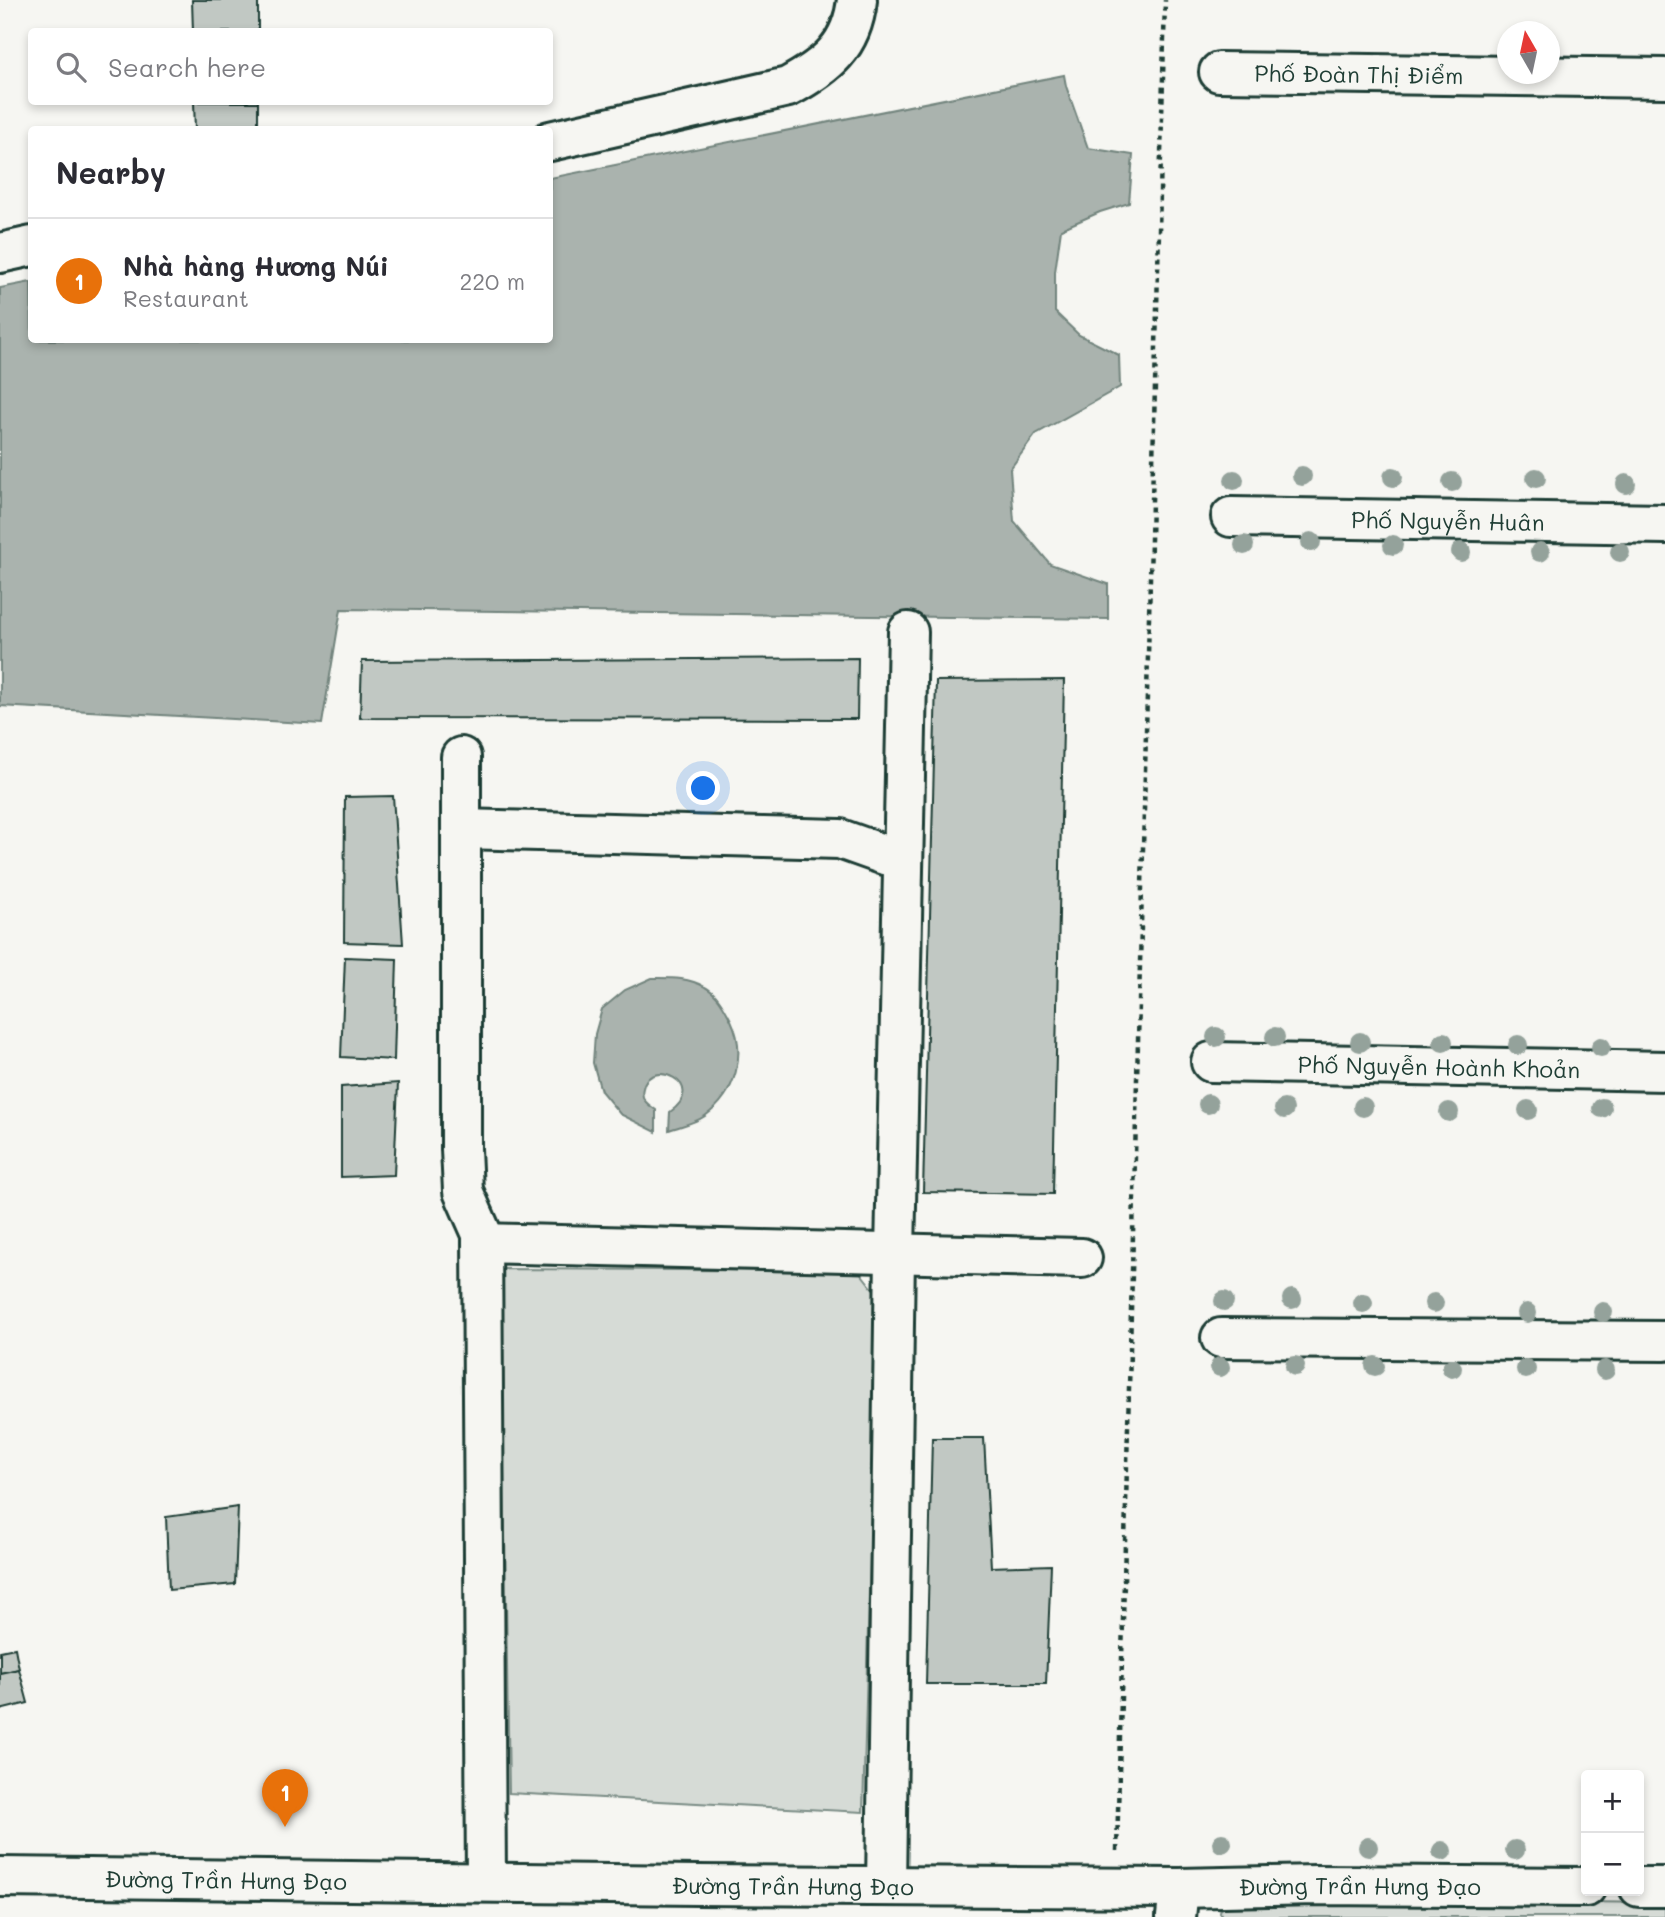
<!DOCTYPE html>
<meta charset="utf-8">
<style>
:root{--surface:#fff;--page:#f7f7f7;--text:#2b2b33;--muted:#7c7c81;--line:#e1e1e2;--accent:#111827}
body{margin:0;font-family:Mali,sans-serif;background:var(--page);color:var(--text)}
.controls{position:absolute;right:21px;bottom:21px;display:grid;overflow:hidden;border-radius:7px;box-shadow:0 4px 10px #0003}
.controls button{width:63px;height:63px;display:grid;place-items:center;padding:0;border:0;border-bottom:2px solid var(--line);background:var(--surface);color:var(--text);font:35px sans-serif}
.compass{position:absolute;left:1497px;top:21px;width:63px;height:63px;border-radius:50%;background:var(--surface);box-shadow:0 4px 10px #0003;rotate:351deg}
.you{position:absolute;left:704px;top:789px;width:24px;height:24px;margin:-18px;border:5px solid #fff;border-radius:50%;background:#1a73e8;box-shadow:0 0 0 10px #1a73e833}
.badge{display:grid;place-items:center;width:46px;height:46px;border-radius:50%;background:var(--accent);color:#fff;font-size:23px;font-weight:700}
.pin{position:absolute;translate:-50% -58px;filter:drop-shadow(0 2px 4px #0008)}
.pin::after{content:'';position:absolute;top:37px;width:24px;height:21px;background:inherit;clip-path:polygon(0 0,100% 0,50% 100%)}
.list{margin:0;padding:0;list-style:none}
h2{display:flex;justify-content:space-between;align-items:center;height:91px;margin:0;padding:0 28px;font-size:30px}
h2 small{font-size:23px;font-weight:400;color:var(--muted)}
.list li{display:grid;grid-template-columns:46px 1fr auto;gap:21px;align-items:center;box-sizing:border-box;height:126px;padding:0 28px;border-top:2px solid var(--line)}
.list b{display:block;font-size:26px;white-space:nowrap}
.list p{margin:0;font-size:23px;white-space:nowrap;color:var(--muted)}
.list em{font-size:23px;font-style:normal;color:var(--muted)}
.icon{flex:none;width:38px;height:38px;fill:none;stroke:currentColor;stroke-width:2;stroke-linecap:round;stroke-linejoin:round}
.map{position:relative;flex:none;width:1665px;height:1917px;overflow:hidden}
.search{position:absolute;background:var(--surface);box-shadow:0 4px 10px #0003;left:28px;top:28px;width:525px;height:77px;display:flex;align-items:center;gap:18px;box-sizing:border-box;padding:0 24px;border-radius:7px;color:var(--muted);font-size:26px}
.panel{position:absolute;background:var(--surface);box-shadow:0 4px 10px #0003;left:28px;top:126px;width:525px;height:217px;border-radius:7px}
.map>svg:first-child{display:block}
</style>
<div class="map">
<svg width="1665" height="1917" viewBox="0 0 1665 1917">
<rect width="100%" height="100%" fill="#f6f6f2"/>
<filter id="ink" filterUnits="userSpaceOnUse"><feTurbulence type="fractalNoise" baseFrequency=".0143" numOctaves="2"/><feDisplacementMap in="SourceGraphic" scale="14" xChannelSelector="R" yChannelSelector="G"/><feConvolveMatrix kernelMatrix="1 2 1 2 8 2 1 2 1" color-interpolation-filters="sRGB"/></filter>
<g filter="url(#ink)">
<g fill="#d6dbd6" stroke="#7a8c85" stroke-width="2">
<path d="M501,1269l358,2 18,23 -14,518 -354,-19z"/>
<path d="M1267,1898l398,5v14h-443l-2,-5 2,-9z"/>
</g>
<g fill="#aab3ae" stroke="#72847d" stroke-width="2">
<path d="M1064,75l2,11 22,62 45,7 -4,48 -29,9 -39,17 -6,43v40l24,23 40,20 1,32 -84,47 -26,35 4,52 36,43 58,20v35l-767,-10 -19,115 -322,-18v-418l31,-6 1,58h518v-162z"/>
<path d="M652,978c18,0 36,-1 53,9 13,7 19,20 26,33 16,34 5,74 -26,96 -10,7 -24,10 -36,14l1,-18c40,-28 -21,-55 -27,-24 -3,11 4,16 13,22v22l-36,-18 -19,-23 -8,-28 2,-29 7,-25 23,-19z"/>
</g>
<g fill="#c1c8c3" stroke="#1f3d34" stroke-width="2">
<path d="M192,0h66v32h-65z"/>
<path d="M194,102h64v28h-63z"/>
<path d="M858,658l-1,61 -497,-1 2,-57z"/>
<path d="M1064,680l-11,514 -130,-2 13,-511z"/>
<path d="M393,796l10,148 -59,-2 1,-145z"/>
<path d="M345,957l52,2 -3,101 -53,-3z"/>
<path d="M398,1083l-4,92 -53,2v-90z"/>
<path d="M932,1438h52l7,129 60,-2 -5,119h-120z"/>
<path d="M238,1507l-3,77 -66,6 -3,-73z"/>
<path d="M15,1648l4,21 -19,4v-22z"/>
<path d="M19,1669l9,34 -28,7v-37z"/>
</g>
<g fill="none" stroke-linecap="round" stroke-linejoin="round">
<g stroke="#1f3d34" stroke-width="44">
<g id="minor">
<path id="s1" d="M1219,72l446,6"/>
<path d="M550,141l238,-54c39,-21 64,-41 69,-87"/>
<path d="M0,253l32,-7"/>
<path id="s2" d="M1231,517l434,7"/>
<path d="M461,757v392l2,42 19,43 4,648"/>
<path d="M461,829l379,10 45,16 18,2"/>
<path id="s3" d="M1211,1062l454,9"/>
<path d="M482,1243l600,15"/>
<path d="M1221,1338l444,3"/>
<path d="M886,1886l9,-633 13,-621"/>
</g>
</g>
<g stroke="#1f3d34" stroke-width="44">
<g id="major">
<path id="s4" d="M0,1877l697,8 482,3 136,-3 271,2"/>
<path d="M1639,1887h26"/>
</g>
</g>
<g stroke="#1f3d34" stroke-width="44">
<path id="highway" d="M1176,1917l3,-29"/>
</g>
<path stroke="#1f3d34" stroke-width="4.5" stroke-dasharray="5 5" stroke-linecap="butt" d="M1117,1851l48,-1851"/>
<use href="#minor" stroke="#f6f6f2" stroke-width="38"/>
<use href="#major" stroke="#f6f6f2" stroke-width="38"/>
<use href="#highway" stroke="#f6f6f2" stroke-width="38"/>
</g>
<g fill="#94a29b">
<circle cx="1302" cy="476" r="10"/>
<circle cx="1393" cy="477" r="10"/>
<circle cx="1536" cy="478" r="10"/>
<circle cx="1234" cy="480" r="10"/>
<circle cx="1452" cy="482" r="10"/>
<circle cx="1626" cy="484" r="10"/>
<circle cx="1311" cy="542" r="10"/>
<circle cx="1244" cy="545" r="10"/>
<circle cx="1393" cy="545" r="10"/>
<circle cx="1461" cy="552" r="10"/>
<circle cx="1540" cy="552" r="10"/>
<circle cx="1620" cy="552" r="10"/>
<circle cx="1216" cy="1037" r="10"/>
<circle cx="1275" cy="1037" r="10"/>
<circle cx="1360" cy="1042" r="10"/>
<circle cx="1443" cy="1042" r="10"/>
<circle cx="1518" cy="1045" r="10"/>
<circle cx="1601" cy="1047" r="10"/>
<circle cx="1208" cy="1104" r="10"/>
<circle cx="1363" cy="1107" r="10"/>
<circle cx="1602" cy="1108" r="10"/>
<circle cx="1284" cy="1109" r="10"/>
<circle cx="1528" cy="1110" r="10"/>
<circle cx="1449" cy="1112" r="10"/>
<circle cx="1292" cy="1299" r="10"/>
<circle cx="1224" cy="1301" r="10"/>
<circle cx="1363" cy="1303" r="10"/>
<circle cx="1434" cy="1303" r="10"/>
<circle cx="1603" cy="1312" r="10"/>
<circle cx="1527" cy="1313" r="10"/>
<circle cx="1295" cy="1366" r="10"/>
<circle cx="1375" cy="1366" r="10"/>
<circle cx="1220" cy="1367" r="10"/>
<circle cx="1452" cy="1368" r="10"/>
<circle cx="1526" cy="1369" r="10"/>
<circle cx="1605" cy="1370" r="10"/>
<circle cx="1222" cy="1843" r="10"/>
<circle cx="1368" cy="1847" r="10"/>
<circle cx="1515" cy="1850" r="10"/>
<circle cx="1442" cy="1851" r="10"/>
</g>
</g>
<g text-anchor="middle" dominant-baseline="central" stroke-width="7" stroke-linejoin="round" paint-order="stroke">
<g font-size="23" fill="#1f3d34" stroke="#f6f6f2">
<text stroke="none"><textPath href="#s1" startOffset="140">Phố Đoàn Thị Điểm</textPath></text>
<text stroke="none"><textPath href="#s2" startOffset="217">Phố Nguyễn Huân</textPath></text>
<text stroke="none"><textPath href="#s3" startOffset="228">Phố Nguyễn Hoành Khoản</textPath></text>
<text stroke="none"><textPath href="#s4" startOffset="226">Đường Trần Hưng Đạo</textPath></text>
<text stroke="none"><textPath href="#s4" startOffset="793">Đường Trần Hưng Đạo</textPath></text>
<text stroke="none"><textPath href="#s4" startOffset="1360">Đường Trần Hưng Đạo</textPath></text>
</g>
</g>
</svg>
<div class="controls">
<button>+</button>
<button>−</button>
</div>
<svg class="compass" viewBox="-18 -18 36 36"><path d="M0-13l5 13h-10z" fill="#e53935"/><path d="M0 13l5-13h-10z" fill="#7c7c81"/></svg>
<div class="you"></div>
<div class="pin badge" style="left:285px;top:1827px;background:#e8710a">1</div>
<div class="search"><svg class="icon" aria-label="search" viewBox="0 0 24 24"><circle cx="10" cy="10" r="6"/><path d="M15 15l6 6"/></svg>Search here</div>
<section class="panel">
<h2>Nearby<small></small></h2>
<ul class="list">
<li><span class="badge" style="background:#e8710a">1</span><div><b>Nhà hàng Hương Núi</b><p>Restaurant</p></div><em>220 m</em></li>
</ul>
</section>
</div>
